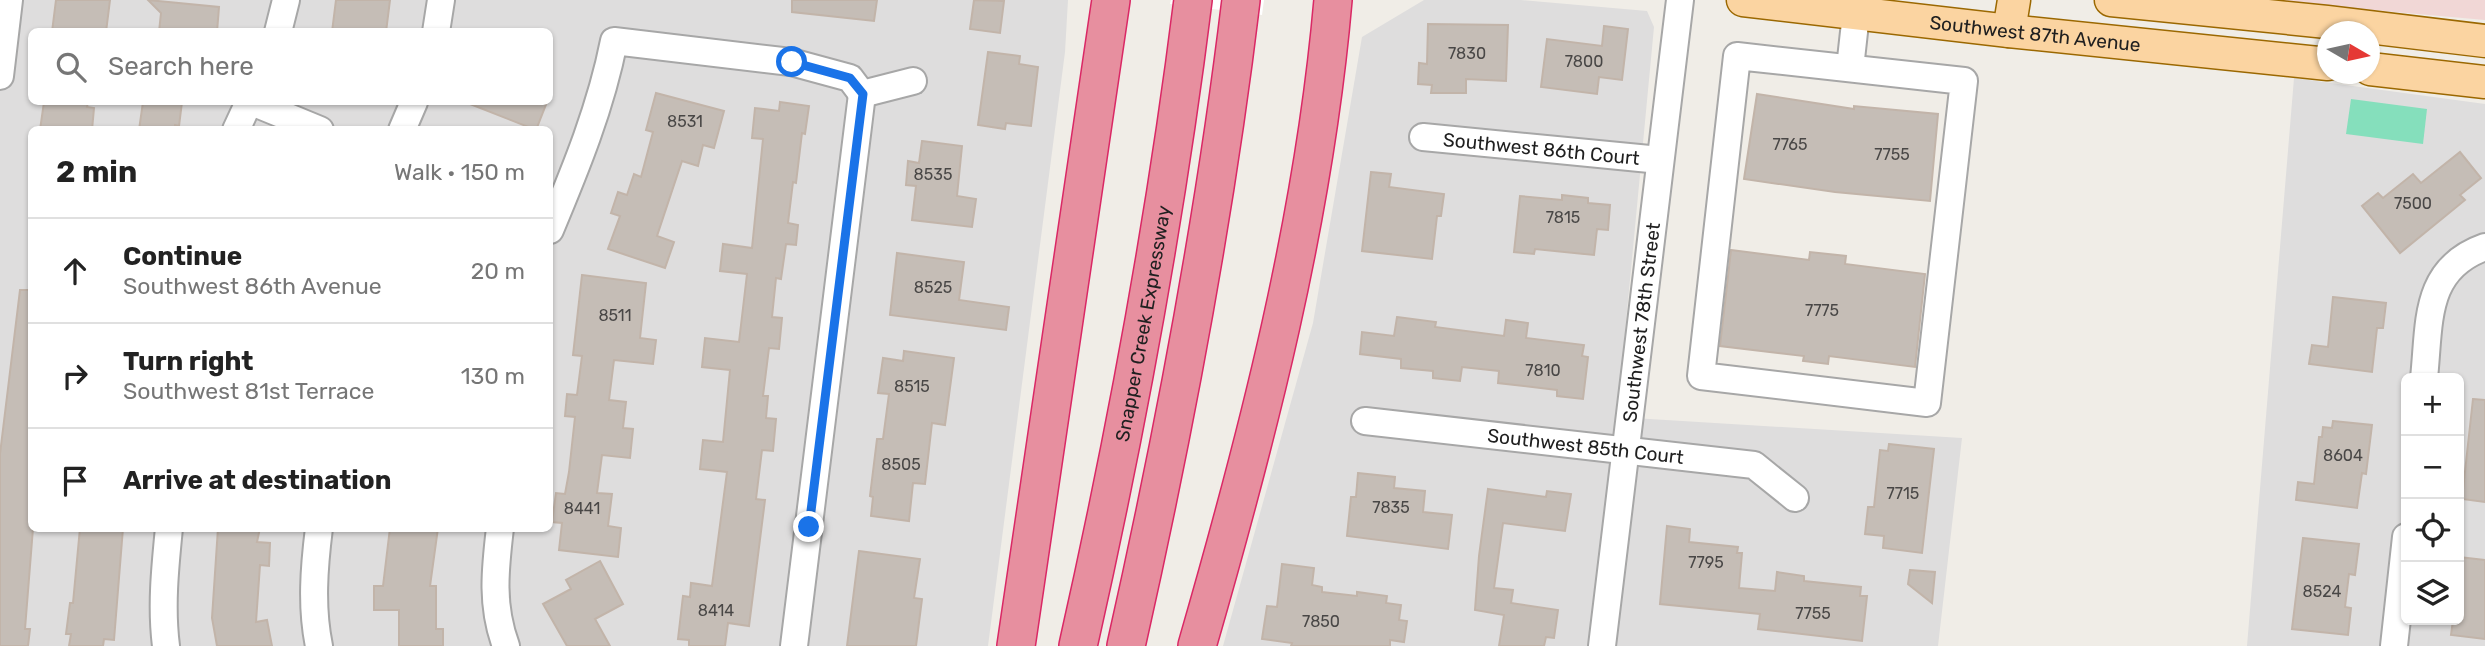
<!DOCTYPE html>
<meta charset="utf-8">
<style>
:root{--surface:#fff;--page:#f2f2f2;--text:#222;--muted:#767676;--line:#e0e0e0}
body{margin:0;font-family:Rubik,sans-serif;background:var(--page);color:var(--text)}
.controls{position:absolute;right:21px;bottom:21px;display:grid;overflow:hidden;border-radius:10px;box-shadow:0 2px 5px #0004}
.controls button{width:63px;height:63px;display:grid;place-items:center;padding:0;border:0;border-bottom:2px solid var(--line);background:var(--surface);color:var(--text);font:35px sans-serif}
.compass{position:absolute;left:2317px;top:21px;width:63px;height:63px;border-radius:50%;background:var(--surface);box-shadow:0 2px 5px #0004;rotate:99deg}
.stop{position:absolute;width:21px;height:21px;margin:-16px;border:5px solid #1a73e8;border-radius:50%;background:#fff}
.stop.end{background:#1a73e8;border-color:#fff;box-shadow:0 2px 7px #0008}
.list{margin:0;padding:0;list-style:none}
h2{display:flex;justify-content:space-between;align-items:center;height:91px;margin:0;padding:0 28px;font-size:30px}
h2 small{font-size:23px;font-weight:400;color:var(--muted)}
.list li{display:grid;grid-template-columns:46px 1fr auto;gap:21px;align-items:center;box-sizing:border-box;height:105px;padding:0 28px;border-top:2px solid var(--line)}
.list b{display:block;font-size:26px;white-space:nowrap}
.list p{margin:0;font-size:23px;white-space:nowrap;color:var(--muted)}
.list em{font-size:23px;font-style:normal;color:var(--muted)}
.icon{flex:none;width:38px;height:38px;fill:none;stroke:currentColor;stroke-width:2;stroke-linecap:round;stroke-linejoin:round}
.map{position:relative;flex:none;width:2485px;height:646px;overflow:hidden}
.search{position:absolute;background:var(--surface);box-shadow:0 2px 5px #0004;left:28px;top:28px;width:525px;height:77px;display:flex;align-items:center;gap:18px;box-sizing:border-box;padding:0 24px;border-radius:10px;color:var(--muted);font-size:26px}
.panel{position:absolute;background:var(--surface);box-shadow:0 2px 5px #0004;left:28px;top:126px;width:525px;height:406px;border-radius:10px}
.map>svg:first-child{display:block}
</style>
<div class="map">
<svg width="2485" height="646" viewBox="0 0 2485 646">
<rect width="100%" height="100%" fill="#f0ede7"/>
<g fill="#dedddd" fill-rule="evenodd">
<path d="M0,0h1068l-3,52 -77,594h-988zM32,32h518v70h-518zM32,130h518v398h-518z"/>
<path d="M1424,0h97l126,11 7,16 -37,390 345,21 -24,208h-715l90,-323 49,-286z"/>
<path d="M2294,78l191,26v542h-238zM2406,378h53v242h-53z"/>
</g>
<path fill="#f1d7d6" d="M2275,0h210v20l-157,-14z"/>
<path fill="#85dfbc" d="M2351,99l76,10 -4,35 -77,-10z"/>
<path fill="#fff" d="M1171,0h93l-2,15 -92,-11z"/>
<g fill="#c5bdb6" stroke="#c2b4a9" stroke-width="2">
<path d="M56,0h54l-4,32h-54z"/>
<path d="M148,0l71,7 -2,25h-58l2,-19z"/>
<path d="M336,0h54l-4,32h-54z"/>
<path d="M792,0h85l-3,21 -82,-9z"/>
<path d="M974,0l30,1 -4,32 -30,-4z"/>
<path d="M1428,24l80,1 -2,56 -40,-2v14h-35l1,-8 -14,-1 1,-21 8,1z"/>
<path d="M1604,26l24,3 -6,51 -23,-3 -2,17 -56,-7 6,-48 55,7z"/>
<path d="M988,52l32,4 -1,8 19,3 -7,59 -25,-3 -1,6 -27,-4z"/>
<path d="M656,93l68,18 -10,37 -11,-3 -5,21 -16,-5 -25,75 17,6 -9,26 -57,-19 12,-33 -9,-3 7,-21 9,3 7,-21 7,3 12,-45 -7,-2z"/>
<path d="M1757,94l97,15v-3l84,8 -8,87 -95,-9 -91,-13z"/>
<path d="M44,102h44l-1,5 7,1 -2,22h-52z"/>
<path d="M143,102h39l-3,24 -4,-1v5h-36z"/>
<path d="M465,102h82l-11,28z"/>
<path d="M780,102l29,4 -4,28 -3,-1 -6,50 -3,-1 -5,41 10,2 -2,20 -10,-1 -5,35 -5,-1 -4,39 10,1 -3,31 -10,-1 -6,48h5l-2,22 10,1 -3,32 -11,-1 -6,49 9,1 -16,126 -21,-3 -3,23h-36v-6l-11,-1 5,-43 7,1 1,-14 21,3 15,-114 -27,-3 3,-29 20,2 7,-72 -28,-3 3,-29 34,4 8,-68 -27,-3 3,-27 29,4 11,-109 -11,-1 3,-30 24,3z"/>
<path d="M922,141l40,5 -5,50 19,3 -4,28 -60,-7 4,-34 -10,-1 2,-24 11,2z"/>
<path d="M2460,152l21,26 -21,17 5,5 -65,53 -38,-47 16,-13 5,5 30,-24 8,9z"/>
<path d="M1371,172l20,2 -2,13 55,7 -3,22h-4l-5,43 -70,-8z"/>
<path d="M1562,195l26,3v5l22,2 -2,25 -11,-1 -3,26 -59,-6 -1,5 -20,-2 6,-56 42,4z"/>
<path d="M1731,250l78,10 1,-8 36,4 -1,8 80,10 -10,93 -86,-11 -1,8 -25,-3 1,-5 -84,-10z"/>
<path d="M897,253l67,9 -5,38 50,7 -3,23 -116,-15z"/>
<path d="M582,275l64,8 -6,55 16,2 -3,24 -39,-4 -5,40 17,2 -3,26 10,1 -3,29 -28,-3 -5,38 15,1 -4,32 13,2 -3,29 -59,-7 3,-27 -10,-1 4,-29 9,1 4,-22 6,-55 -10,-1 2,-22 10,1 5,-39 -9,-1z"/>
<path d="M20,290h12v238h1l-8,101h5l-2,17h-28v-192z"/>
<path d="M2333,297l53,6 -3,25h-6l-5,44 -63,-8 3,-19 16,2z"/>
<path d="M1397,317l39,5 -1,5 69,9 2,-16 22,3 -2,15 58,7 -2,11 6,1 -5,42 -26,-3v-6l-59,-7 1,-12 -37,-4 -2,14 -27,-3v-7l-32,-3v-9l-41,-5 2,-22 32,4z"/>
<path d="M904,351l50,7 -9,67 -13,-2 -7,61 -12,-1 -4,38 -38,-5 2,-19 -3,-1 7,-57h6l6,-45 -11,-1 5,-35 20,3z"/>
<path d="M2473,399l12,1v102l-23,-3z"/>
<path d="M2333,421l39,4 -6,49 -4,-1 -5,35 -61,-8 2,-18 16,2 5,-47h3l1,-10 9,1z"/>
<path d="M1889,444l45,5 -12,104 -39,-5 1,-12 -19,-2 3,-27h6l6,-57 8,1z"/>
<path d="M1358,473l37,4 -1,11 31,3 -2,21 29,3 -4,34 -101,-13 4,-39h5z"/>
<path d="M1488,489l58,8 1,-6 24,3 -6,37 -62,-8 -9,65 19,2 -2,13 47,7 -4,28 -8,-1 -2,9h-45l5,-31 -29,-5 4,-54z"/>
<path d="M1667,526l23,3 -1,13 49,5 -1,6h5l-3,35 36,3 2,-19 27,4v5l57,6 -1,9h7l-5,45 -104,-12 2,-15 -100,-10z"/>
<path d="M80,528h43l-9,112 -10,-1 -1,7h-34l2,-12h-5l4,-31h3z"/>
<path d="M218,528h42l-3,14 13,1 -1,23 -9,-1 -4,57 11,-2 5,26h-55l-5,-28z"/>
<path d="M390,528h48l-8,58h6v43h7v17h-44v-36h-25v-24h9z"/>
<path d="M2303,538l56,6 -4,31 -6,-1 -4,33 6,1 -3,27 -56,-6z"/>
<path d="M859,551l61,8 -6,39 8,1 -6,47h-69z"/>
<path d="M2459,557l26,3v79l-34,-4 2,-15h6z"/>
<path d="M600,561l23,43 -28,15 15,27h-43l-24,-42 28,-15 -5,-9z"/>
<path d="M1282,564l32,4 -2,17 10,2v5l35,4v-4l30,4 -1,7 15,2 -2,15 8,1 -3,21 -14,-2v6h-99l1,-3 -30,-4 5,-33 10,1z"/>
<path d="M1910,570l25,2 -3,31 -24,-19z"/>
</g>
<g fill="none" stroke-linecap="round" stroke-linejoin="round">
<g stroke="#a7a7a7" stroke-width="30">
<g id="minor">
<path d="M278,32l8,-32"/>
<path d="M436,32l5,-32"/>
<path d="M1737,56l227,25 -37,322 -226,-27z"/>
<path d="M1850,68l6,-54"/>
<path d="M0,76l9,-76"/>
<path d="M862,94l51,-13"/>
<path d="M252,102l68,28"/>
<path d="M236,130l13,-28"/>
<path d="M402,130l12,-28"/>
<path id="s1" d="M1423,137l237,23"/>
<path d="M550,230c26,-62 51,-123 64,-189l177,21 59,16 12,16"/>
<path d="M2424,378c6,-55 -1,-109 61,-131"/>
<path id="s2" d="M1365,421l389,44 41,33"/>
<path d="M319,528c-5,40 -8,79 0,118"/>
<path d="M500,528c-5,42 -9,78 6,118"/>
<path d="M166,646c-5,-39 -1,-78 3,-118"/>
<path d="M794,646l68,-552"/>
<path id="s3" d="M1602,646l78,-646"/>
<path d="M2394,646l12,-109"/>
</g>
</g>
<g stroke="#9b6801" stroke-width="35">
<g id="major">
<path id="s4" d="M1743,0l266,31 319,33"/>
<path d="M2111,0l216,22 158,19"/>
<path d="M2009,31l5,-31"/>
<path d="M2370,69l115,13"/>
</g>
</g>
<g stroke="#da2865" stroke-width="40">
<g id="highway">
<path d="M1016,646l95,-646"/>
<path id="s5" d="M1078,646c48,-213 88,-429 115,-646"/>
<path d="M1126,646c48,-213 89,-429 115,-646"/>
<path d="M1197,646c61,-211 117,-427 136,-646"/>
</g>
</g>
<use href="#minor" stroke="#fff" stroke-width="26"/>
<use href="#major" stroke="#fbd4a1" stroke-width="32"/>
<use href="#highway" stroke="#e78f9f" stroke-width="37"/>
</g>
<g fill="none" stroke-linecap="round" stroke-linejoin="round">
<path stroke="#1a73e8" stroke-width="9" d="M792,62l58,16 13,16 -54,433"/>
</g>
<g text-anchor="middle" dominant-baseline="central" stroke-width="5" stroke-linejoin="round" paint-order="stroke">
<g font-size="16" fill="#494746">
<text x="1467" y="53">7830</text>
<text x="1584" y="61">7800</text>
<text x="685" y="121">8531</text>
<text x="1790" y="144">7765</text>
<text x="1892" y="154">7755</text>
<text x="933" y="174">8535</text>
<text x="2413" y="203">7500</text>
<text x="1563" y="217">7815</text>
<text x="933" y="287">8525</text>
<text x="1822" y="310">7775</text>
<text x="615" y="315">8511</text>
<text x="1543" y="370">7810</text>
<text x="912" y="386">8515</text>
<text x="2343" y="455">8604</text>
<text x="901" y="464">8505</text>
<text x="1903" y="493">7715</text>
<text x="1391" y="507">7835</text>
<text x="582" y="508">8441</text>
<text x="1706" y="562">7795</text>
<text x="2322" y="591">8524</text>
<text x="716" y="610">8414</text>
<text x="1813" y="613">7755</text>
<text x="1321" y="621">7850</text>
</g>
<g font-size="19" fill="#202020" stroke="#fff">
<text stroke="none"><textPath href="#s4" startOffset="294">Southwest 87th Avenue</textPath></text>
<text stroke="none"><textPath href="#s1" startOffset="119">Southwest 86th Court</textPath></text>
<text stroke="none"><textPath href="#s3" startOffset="326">Southwest 78th Street</textPath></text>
<text stroke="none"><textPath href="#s5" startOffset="329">Snapper Creek Expressway</textPath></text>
<text stroke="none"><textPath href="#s2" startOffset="222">Southwest 85th Court</textPath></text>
</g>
</g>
</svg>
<div class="controls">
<button>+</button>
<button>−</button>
<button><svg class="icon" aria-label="locate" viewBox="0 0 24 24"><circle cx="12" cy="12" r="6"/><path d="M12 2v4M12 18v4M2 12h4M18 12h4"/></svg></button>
<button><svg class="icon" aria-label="layers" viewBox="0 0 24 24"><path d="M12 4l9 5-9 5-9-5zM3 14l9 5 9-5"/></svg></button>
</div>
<svg class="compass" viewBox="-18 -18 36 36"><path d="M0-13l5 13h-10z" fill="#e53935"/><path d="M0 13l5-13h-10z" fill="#767676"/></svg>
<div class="stop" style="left:792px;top:62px"></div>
<div class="stop end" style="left:809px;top:527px"></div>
<div class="search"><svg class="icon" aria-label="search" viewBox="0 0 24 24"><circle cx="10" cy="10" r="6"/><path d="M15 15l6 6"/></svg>Search here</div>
<section class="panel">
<h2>2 min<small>Walk · 150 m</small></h2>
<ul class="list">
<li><svg class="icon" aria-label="ahead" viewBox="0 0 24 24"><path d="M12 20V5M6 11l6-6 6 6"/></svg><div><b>Continue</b><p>Southwest 86th Avenue</p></div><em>20 m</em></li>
<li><svg class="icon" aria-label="right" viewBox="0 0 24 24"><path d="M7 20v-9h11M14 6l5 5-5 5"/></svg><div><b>Turn right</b><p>Southwest 81st Terrace</p></div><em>130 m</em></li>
<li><svg class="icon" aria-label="arrive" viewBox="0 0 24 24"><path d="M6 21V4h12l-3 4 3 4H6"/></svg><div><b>Arrive at destination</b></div></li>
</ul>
</section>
</div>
